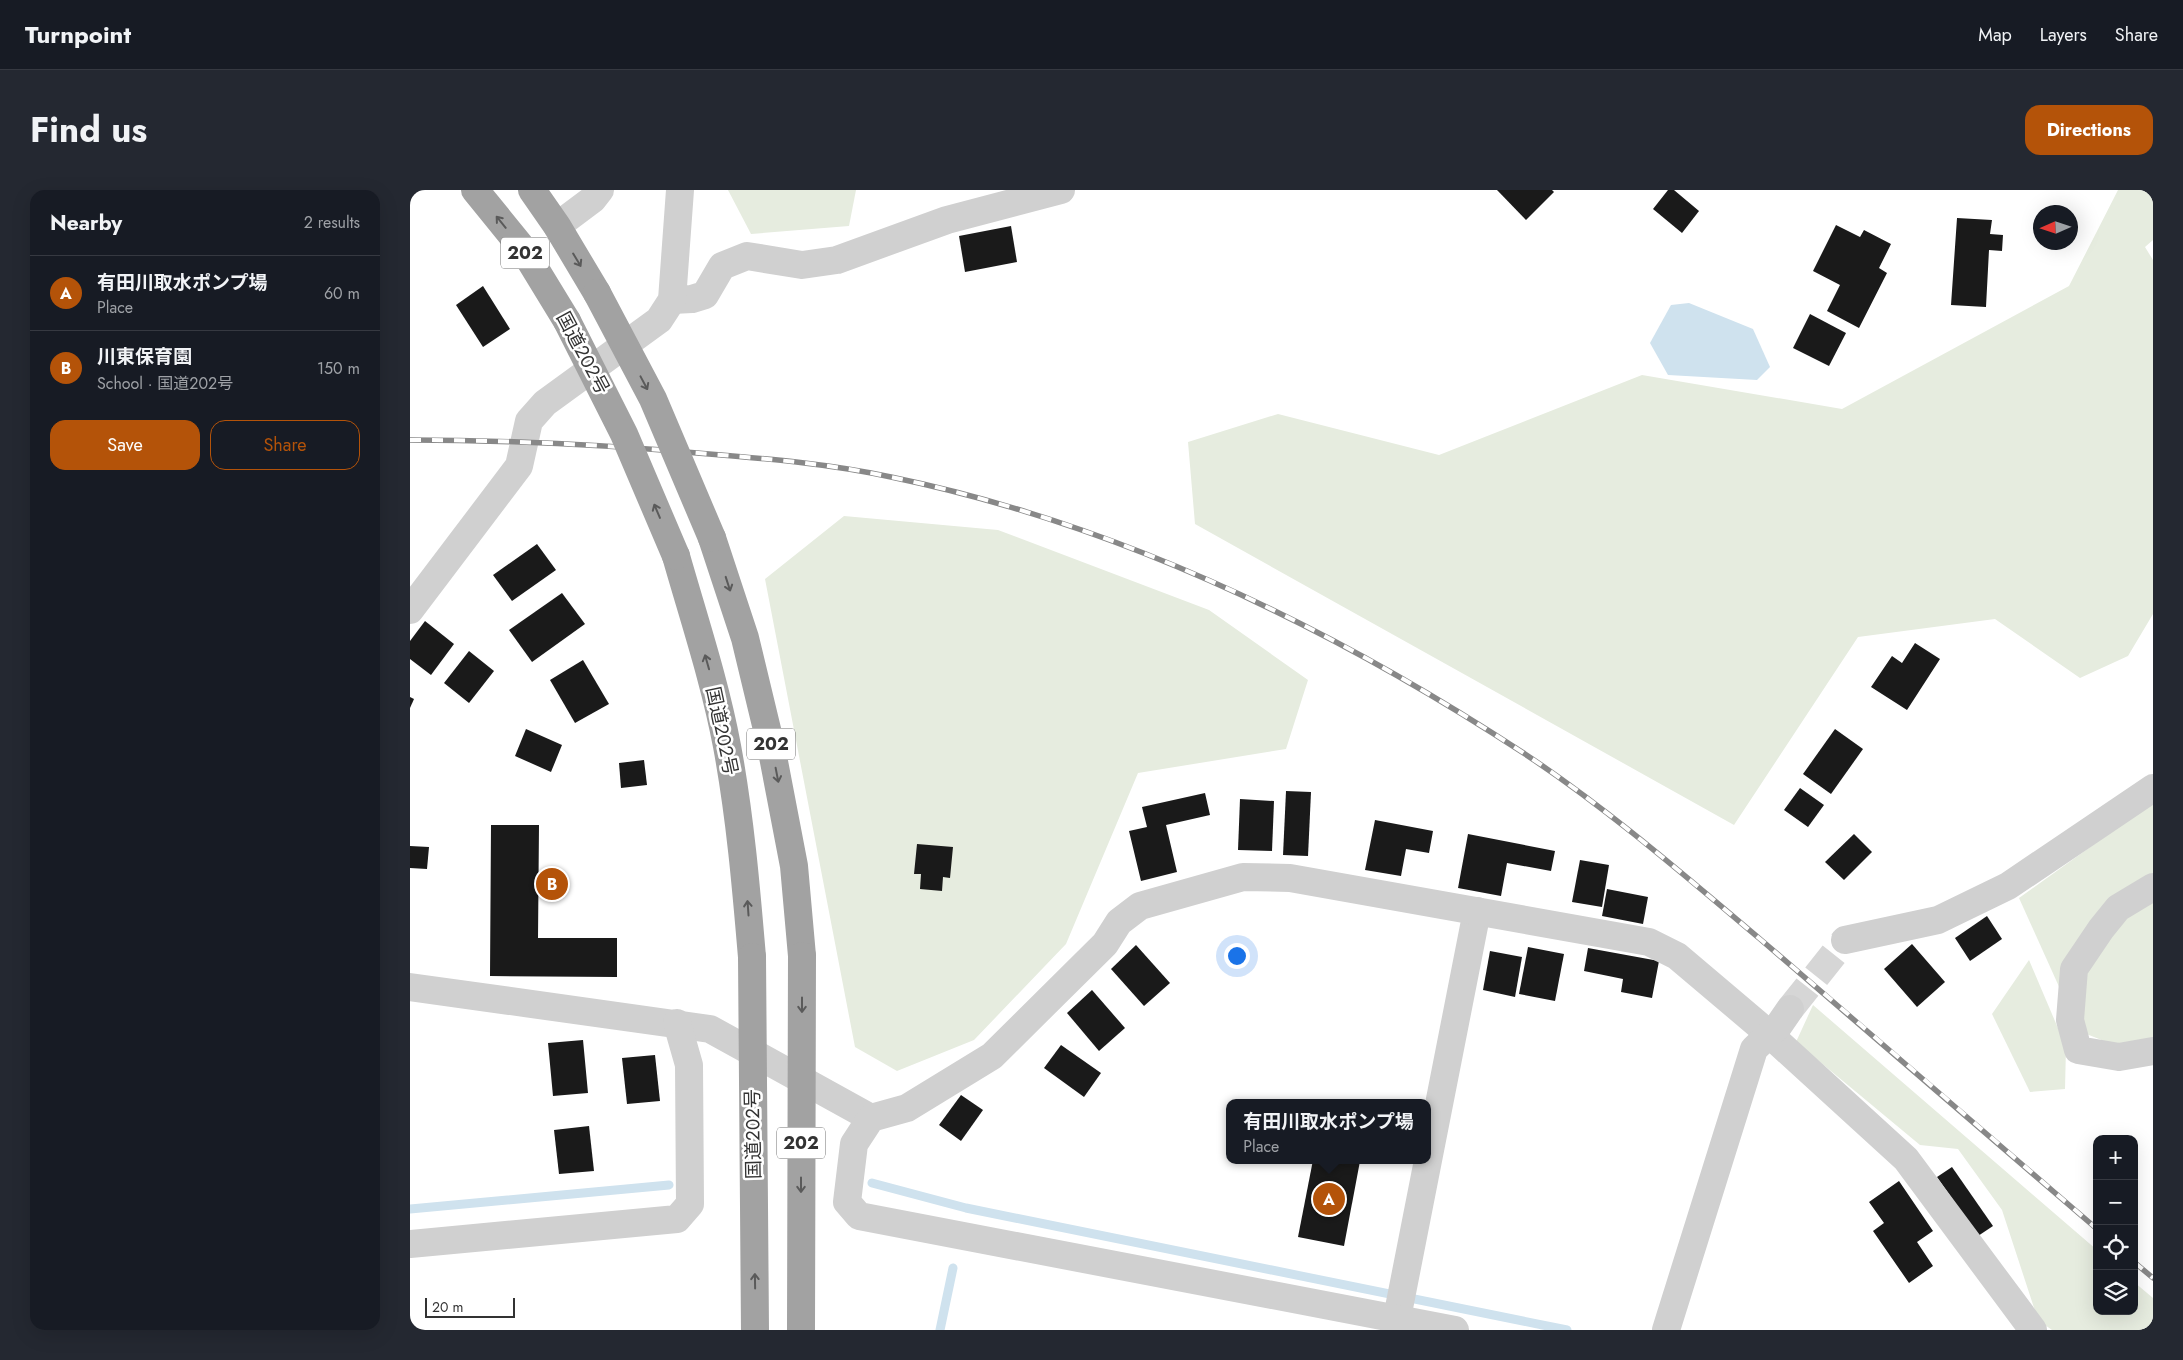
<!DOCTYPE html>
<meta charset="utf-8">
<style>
:root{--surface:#171b24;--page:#242831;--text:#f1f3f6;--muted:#9ea1a6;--line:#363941;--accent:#b45309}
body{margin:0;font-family:Jost,"Noto Sans JP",sans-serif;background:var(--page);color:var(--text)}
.controls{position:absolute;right:15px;bottom:15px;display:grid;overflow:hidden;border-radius:10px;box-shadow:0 5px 20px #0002}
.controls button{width:45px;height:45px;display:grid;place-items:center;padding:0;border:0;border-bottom:1px solid var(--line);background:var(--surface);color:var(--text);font:25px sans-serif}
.compass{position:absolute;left:1623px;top:15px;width:45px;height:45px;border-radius:50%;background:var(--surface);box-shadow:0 5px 20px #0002;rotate:267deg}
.scale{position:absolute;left:15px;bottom:12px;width:90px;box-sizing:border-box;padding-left:5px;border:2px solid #333;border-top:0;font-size:14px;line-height:18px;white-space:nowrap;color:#333;-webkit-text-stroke:4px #fff;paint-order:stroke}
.you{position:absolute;left:826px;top:765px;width:18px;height:18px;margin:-12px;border:4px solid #fff;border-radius:50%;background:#1a73e8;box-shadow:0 0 0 8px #1a73e833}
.badge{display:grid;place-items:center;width:32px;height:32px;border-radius:50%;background:var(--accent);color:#fff;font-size:16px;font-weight:700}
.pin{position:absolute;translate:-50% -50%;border:2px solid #fff;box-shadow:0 1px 5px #0006}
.popup{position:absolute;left:816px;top:909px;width:205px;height:65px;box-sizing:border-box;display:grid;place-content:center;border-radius:10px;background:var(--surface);filter:drop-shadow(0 1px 4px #0005);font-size:16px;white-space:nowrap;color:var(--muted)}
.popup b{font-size:19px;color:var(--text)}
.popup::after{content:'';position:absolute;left:50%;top:100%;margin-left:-10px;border:10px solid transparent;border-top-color:var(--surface)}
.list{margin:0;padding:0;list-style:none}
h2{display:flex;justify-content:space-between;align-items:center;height:65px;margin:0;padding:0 20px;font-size:21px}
h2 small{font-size:16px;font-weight:400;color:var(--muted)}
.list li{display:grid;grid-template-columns:32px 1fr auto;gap:15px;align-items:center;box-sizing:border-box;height:75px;padding:0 20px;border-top:1px solid var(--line)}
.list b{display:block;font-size:19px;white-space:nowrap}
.list p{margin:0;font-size:16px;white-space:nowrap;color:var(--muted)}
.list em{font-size:16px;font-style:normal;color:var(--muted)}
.actions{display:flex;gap:10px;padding:15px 20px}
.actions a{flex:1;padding:11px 0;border:1px solid var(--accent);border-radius:15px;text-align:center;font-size:18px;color:var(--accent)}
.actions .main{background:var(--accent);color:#fff}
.icon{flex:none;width:28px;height:28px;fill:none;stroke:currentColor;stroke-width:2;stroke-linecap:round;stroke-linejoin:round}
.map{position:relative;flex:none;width:1743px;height:1140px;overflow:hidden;border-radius:15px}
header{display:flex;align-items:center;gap:30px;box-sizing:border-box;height:70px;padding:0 25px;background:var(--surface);border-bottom:1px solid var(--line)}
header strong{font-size:24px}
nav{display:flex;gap:28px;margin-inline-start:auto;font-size:18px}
.intro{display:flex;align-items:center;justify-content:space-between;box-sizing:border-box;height:120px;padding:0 30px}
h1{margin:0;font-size:35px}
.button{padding:12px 22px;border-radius:15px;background:var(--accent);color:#fff;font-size:18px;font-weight:700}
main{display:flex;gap:30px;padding:0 30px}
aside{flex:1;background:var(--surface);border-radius:15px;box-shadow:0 5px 20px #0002}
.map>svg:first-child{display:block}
</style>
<header>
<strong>Turnpoint</strong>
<nav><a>Map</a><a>Layers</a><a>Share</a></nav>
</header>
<div class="intro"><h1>Find us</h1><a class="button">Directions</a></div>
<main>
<aside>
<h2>Nearby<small>2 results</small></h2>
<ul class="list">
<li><span class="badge">A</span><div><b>有田川取水ポンプ場</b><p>Place</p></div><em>60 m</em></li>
<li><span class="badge">B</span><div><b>川東保育園</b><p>School · 国道202号</p></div><em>150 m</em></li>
</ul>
<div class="actions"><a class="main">Save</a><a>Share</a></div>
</aside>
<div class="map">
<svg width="1743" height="1140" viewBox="0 0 1743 1140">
<rect width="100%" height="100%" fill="#fff"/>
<g fill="#e6ecdf">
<path d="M318,0h128l-7,36 -98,8z"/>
<path d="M1708,0h35v50l-8,7 8,13v354l-25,42 -48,22 -85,-59 -137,18 -124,188 -539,-301 -7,-82 90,-28 161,41 203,-80 200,34 227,-123z"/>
<path d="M434,326l154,14 211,80 99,70 -22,69 -148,24 -72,171 -92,96 -77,31 -42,-24 -90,-468z"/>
<path d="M1743,612v236l-34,9 -40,-16 -60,-133z"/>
<path d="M1619,770l37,87 -1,42 -35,3 -38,-78z"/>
<path d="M1403,815l284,245v61h37v-29l19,16v32h-101l-14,-10 -36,-110 -44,-61 -38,-4 -124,-103z"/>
</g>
<path fill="#cfe2ee" d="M1279,113l64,26 17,38 -13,13 -89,-5 -18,-32 21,-38z"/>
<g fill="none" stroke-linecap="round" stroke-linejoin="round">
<g stroke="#cfe2ee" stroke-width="9">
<path d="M462,993l94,25 601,122"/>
<path d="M0,1019l259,-24"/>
<path d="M530,1140l13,-62"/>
</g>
</g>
<g fill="#1a1a1a">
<path d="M1087,0h55l2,2 -28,28z"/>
<path d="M1258,0h6l25,21 -17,22 -29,-24z"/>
<path d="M1547,28l35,2 -2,14 13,1 -1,16 -13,-1 -3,57 -35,-2z"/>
<path d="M1426,35l24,12 4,-7 27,14 -12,24 8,5 -28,55 -32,-17 13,-26 -27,-14z"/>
<path d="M601,36l6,36 -52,10 -6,-36z"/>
<path d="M73,96l27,43 -27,18 -27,-42z"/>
<path d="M1400,124l36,19 -17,33 -36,-18z"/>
<path d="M127,354l19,26 -44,31 -19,-26z"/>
<path d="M152,403l23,31 -53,38 -23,-32z"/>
<path d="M15,431l29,23 -23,31 -21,-16v-18z"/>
<path d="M1505,453l25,16 -33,51 -36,-23 21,-31 10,7z"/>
<path d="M59,461l25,20 -25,32 -25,-20z"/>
<path d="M173,470l26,44 -34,19 -25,-43z"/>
<path d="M0,507l4,2 -4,9z"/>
<path d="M116,539l36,16 -11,27 -36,-16z"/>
<path d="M1425,539l28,20 -32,45 -28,-20z"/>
<path d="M234,570l3,25 -26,3 -2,-25z"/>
<path d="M1390,598l24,17 -16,22 -24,-17z"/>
<path d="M876,601l25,1 -3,64 -25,-1z"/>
<path d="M795,603l5,22 -44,10 11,47 -36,9 -12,-50 18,-4 -5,-20z"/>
<path d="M830,609l34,2 -2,50 -34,-1z"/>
<path d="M965,630l58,11 -4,22 -23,-4 -5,27 -36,-6z"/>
<path d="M81,635h48l-1,113h79v39l-127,-1z"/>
<path d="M1058,644l87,17 -4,20 -44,-8 -6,33 -43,-8z"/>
<path d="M1444,644l18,18 -28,28 -19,-18z"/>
<path d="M507,654l36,3 -3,31 -7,-1 -1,14 -22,-2 1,-15h-7z"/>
<path d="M0,656l19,1 -2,22 -17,-1z"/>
<path d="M1170,670l29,5 -7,42 -30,-5z"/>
<path d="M1197,699l41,8 -5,27 -41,-8z"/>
<path d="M1577,726l15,23 -32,22 -15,-23z"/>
<path d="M1502,754l33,38 -28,25 -33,-38z"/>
<path d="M726,755l34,38 -26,23 -33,-37z"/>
<path d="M1118,757l36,7 -9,47 -36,-7z"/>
<path d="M1178,758l71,13 -7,37 -31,-6 2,-13 -39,-8z"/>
<path d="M1080,761l32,6 -7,40 -32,-7z"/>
<path d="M682,800l33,38 -26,23 -32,-38z"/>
<path d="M173,850l5,53 -35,3 -5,-53z"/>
<path d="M651,855l40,28 -17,24 -40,-29z"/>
<path d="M245,865l5,46 -33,3 -5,-46z"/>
<path d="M551,905l22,15 -22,31 -22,-16z"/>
<path d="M179,936l5,45 -35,3 -5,-44z"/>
<path d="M903,970l47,1 -16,85 -46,-9z"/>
<path d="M1542,977l41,59 -15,10 -41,-59z"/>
<path d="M1489,991l34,50 -16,11 16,24 -24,17 -36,-52 11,-8 -15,-21z"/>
</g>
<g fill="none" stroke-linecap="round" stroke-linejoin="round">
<path stroke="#d6d6d6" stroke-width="28" stroke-dasharray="28 14" stroke-linecap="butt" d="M1380,819l55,-69"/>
<g stroke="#d0d0d0" stroke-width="28">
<path d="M147,36l36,-27 7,-9"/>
<path d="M262,110l20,-1 13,-4 17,-29 25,-10 55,9 35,-5 110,-40 114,-30"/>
<path d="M0,420l109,-144 10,-45 16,-18 114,-83 13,-20 8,-110"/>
<path d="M1743,697l-35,21 -17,21 -27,40 -4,51 8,30 41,7 34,-6"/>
<path d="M1435,750l93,-20 70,-34 145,-98"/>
<path d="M0,797l300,42 161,89"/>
<path d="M0,1054l267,-25 13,-15 -1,-139 -12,-42"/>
<path d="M987,1128l80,-407"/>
<path d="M1045,1140l-596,-114 -12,-14 7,-58 17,-26 36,-10 85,-52 113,-112 14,-22 21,-16 103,-29 47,1 359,64 28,14 91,77 138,126 127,171"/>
<path d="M1256,1140l88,-281 25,-24 11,-16"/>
</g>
<g stroke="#a2a2a2" stroke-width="28">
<path d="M65,0l48,59 44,72"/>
<path d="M122,0l25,36 40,67"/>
<path d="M302,348l33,100 26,108 23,120 8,90"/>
<path d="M266,366c18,63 39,126 51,190 13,70 19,140 25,211"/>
</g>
<g stroke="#888" stroke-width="5.5">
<g id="rail">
<path d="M0,250c100,0 199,5 299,14 61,5 122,10 182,23 228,47 440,150 634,277 83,55 159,121 235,185 113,96 225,193 337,290"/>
<path d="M1724,1072l19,16"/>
</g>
</g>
<use href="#rail" stroke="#fff" stroke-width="4" stroke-dasharray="11" stroke-linecap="butt"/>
<g stroke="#a2a2a2" stroke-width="28">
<path d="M187,103l56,106 59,139"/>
<path d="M157,131l57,113 52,122"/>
<path d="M342,767l3,373"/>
<path d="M391,1140l1,-374"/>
</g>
</g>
<defs><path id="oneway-shaft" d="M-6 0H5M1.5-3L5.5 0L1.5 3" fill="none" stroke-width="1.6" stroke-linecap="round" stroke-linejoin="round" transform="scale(1.25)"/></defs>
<g stroke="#5a5a5a">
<use href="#oneway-shaft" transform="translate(91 32) rotate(-129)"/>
<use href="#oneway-shaft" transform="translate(167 70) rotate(59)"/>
<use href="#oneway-shaft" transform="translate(234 193) rotate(62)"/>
<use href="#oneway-shaft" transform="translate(247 321) rotate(-113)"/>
<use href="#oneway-shaft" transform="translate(318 394) rotate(72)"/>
<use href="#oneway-shaft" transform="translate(297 472) rotate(-106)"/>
<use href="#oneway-shaft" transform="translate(367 585) rotate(79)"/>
<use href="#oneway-shaft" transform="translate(338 718) rotate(-94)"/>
<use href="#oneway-shaft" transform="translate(392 815) rotate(90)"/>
<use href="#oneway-shaft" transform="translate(391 995) rotate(90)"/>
<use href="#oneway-shaft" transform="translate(345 1091) rotate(-91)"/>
</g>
<g text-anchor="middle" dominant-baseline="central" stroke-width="5" stroke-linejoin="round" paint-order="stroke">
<g fill="#fff" stroke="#707070" stroke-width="1">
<rect x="91" y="47.5" width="48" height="31" rx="4"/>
<rect x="337" y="538.5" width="48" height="31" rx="4"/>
<rect x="367" y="937.5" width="48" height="31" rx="4"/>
</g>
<g font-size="18" font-weight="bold" fill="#333">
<text x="115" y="63">202</text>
<text x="361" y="554">202</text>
<text x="391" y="953">202</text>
</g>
<g font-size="19" fill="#333" stroke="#fff">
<text transform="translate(173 163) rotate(62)">国道202号</text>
<text transform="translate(312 541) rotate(78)">国道202号</text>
<text transform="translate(343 944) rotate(-91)">国道202号</text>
</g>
</g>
</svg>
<div class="controls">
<button>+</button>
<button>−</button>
<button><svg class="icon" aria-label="locate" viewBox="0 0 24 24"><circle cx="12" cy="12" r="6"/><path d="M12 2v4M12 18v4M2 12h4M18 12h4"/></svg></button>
<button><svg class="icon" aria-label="layers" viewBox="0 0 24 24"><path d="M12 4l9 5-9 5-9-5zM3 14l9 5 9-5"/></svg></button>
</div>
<svg class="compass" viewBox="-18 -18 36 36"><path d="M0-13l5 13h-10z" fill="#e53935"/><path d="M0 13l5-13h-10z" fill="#9ea1a6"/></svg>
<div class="scale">20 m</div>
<div class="you"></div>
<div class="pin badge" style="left:919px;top:1009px">A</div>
<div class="popup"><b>有田川取水ポンプ場</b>Place</div>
<div class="pin badge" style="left:142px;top:694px">B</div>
</div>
</main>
